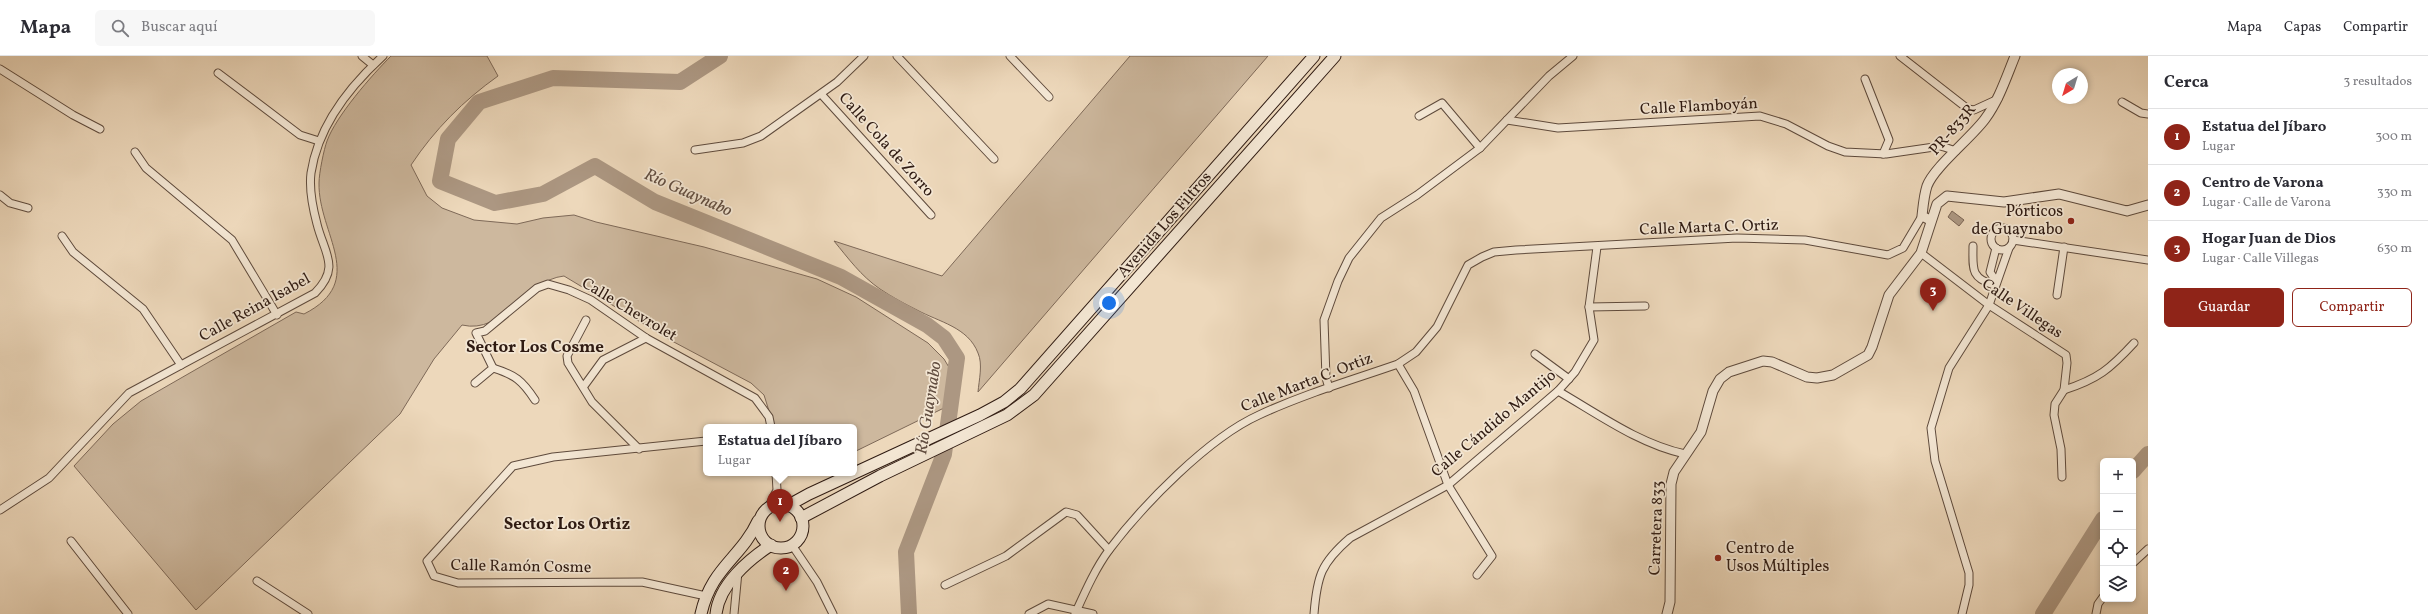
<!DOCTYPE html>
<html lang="es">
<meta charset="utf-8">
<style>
:root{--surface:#fff;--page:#f7f7f7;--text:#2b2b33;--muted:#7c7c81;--line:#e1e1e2;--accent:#8f2418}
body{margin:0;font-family:Vollkorn,serif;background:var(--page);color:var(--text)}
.controls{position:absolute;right:12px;bottom:12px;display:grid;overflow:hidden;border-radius:6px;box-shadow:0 2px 6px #0003}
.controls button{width:36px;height:36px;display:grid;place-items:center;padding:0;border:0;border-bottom:1px solid var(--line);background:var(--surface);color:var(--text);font:20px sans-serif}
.compass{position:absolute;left:2052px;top:12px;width:36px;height:36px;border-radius:50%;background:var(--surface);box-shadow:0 2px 6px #0003;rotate:218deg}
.you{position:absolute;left:1109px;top:247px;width:14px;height:14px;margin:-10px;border:3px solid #fff;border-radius:50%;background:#1a73e8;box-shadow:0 0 0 6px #1a73e833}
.badge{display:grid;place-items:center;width:26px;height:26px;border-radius:50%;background:var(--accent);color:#fff;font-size:13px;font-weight:700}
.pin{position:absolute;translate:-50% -33px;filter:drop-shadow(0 1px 2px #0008)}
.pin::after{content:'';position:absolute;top:21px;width:14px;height:12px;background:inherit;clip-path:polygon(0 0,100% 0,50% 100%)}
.popup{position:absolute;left:703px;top:368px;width:154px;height:52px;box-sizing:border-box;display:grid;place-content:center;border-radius:6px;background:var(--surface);filter:drop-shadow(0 1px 3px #0005);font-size:13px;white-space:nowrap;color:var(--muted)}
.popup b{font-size:15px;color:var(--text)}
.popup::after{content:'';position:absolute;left:50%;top:100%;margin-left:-8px;border:8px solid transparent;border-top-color:var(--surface)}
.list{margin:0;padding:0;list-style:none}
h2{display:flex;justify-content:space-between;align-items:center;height:52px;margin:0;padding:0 16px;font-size:17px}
h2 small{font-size:13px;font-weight:400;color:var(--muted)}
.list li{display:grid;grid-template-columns:26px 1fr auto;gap:12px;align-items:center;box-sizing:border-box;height:56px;padding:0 16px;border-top:1px solid var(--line)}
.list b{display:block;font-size:15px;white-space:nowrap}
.list p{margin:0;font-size:13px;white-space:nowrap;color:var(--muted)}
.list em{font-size:13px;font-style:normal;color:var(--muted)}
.actions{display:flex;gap:8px;padding:12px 16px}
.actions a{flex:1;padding:9px 0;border:1px solid var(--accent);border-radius:6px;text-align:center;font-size:14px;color:var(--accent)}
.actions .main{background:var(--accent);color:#fff}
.icon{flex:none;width:22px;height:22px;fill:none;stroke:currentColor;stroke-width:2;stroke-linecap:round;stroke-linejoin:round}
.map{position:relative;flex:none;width:2148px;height:558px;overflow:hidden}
header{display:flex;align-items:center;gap:24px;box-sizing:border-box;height:56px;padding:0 20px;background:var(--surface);border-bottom:1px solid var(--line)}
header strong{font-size:19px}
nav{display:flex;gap:22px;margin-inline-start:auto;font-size:14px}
.search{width:280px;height:36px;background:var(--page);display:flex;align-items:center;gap:10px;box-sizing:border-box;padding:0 14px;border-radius:6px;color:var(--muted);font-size:15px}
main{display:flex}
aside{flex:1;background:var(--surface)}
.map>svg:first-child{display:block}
</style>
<header>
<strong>Mapa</strong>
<div class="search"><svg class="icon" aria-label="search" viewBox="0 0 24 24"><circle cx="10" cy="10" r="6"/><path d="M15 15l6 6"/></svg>Buscar aquí</div>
<nav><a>Mapa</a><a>Capas</a><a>Compartir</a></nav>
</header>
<main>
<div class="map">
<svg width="2148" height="558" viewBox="0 0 2148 558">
<rect width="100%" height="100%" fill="#edd8bb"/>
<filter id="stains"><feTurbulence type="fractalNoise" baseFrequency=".005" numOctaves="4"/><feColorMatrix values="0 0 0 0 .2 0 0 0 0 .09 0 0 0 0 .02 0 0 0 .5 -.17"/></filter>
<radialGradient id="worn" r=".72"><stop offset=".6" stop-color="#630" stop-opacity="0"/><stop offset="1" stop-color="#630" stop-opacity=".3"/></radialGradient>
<g fill="#cdb89e" stroke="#7e6958">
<path d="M391,0h96l11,20c-35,25 -63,53 -87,89l16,31 15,12 32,12 43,4 26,-6 31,-3 22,7 108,25 113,32 39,18 72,46 16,16 9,15 1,7 -6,25 -94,46v-25h-80l-10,-32 -13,-12 -79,-42 -108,-65c-39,4 -60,59 -102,49l-28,34 -34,55 -204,196 -122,-144 39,-42 28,-23 155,-89 8,2c65,-33 14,-80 15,-131 0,-10 5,-34 8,-42 9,-25 45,-66 64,-85z"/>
<path d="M1130,0h138l-290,336c1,-12 5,-28 0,-39 -10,-26 -39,-31 -61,-43 -12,-6 -25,-13 -37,-21 -19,-13 -32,-31 -46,-48l108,35z"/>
</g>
<path fill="#ac9782" stroke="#7a6555" d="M1952,155l12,9 -5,6 -11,-9z"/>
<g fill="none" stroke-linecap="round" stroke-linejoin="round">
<g stroke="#ac9782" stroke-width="16">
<path d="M720,0l-40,26 -127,-4 -74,24 -31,37 -8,42 55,22 48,-9 52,-28 60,36 186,75 86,48 17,13 13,20 -13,96 -38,98 3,62"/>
<path d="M2133,415l15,-17"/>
<path d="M2043,558l60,-95"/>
</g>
<g stroke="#5e4a3c" stroke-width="9">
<g id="minor">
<path d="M362,0l11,9"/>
<path d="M897,0l97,103"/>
<path d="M1010,0l39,41"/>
<path d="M1900,0l68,53 6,1 24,-11"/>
<path d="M0,13l73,46 27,14"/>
<path d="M218,17l82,62 19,6"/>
<path d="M1865,23l24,61 -6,14"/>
<path d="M821,38l110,121"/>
<path d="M2122,46l19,11 7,1"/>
<path d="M1419,60l23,-13 38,45"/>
<path d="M1507,64l51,8 202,-12 26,8 42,22 17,6 41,2 55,-8 15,5"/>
<path d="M695,94l48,-7 18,-7 76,-54 27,-26"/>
<path d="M135,96l11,16 86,72 45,75"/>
<path d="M0,139l10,8 18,5"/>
<circle cx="2002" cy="183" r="11"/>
<path d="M62,180l11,16 70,57 38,56"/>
<path d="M2013,184l135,20"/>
<path d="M1973,190c0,22 -3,32 21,39"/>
<path d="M1996,192l-6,24 6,9"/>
<path d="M1921,197l68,52 77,50 1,8 -3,27 -9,14 -1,11 7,34 1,28"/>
<path d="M2057,239l7,-48"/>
<path d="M1589,251l56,-1"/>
<path d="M586,264l-19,36 1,7 24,39 47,47"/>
<path d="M1535,298l34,25"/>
<path d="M1398,308l16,27 34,94 44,71 -15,19"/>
<path d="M493,312c22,7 29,12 42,32"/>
<path d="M475,327l18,-15 -17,-35 9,-2 52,-43 11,-4 21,6 22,10 55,38 109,60 14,19 2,10"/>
<path d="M584,330l19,-26 43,-22"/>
<path d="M1329,332l-3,-10 -2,-58 14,-39 11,-23 32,-40 36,-23 63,-47 69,-72 24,-20"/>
<path d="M2064,334c34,-11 46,-21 70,-47"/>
<path d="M1558,335c40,23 81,53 127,63"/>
<path d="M706,385l-153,16 -40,9 -86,95 7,15 24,7 184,-1 64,14"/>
<path d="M769,450l8,-16 -1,-17"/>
<path d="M0,454l49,-32 80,-85 186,-100c26,-26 9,-40 2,-69 -4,-15 -8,-35 -6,-51 7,-46 38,-86 72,-117"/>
<path d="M71,485l57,73"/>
<path d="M792,489l25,37 16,32"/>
<path d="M2133,507l15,-14"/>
<path d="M257,525l51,33"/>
<path d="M945,529l61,-29 60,-44 11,3 32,35"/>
<path d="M734,558l4,-42"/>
<path d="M1029,558l19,-10 45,10"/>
<path d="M1075,558c10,-22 20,-45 34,-64 34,-45 99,-112 150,-135 45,-21 93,-35 139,-51l18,-12 21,-25 31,-62 14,-8 12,-5 22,-2 221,-12 68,2 83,15 15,-7 19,-32"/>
<path d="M1314,558c3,-38 7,-51 36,-76l98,-53 110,-94 17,-19 19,-32 -5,-33 8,-60"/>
<path d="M1962,558l7,-29v-12l-34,-112 -4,-33 18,-60 40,-63 20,-57"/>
<path d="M2096,558l2,-10 5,-7"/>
</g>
</g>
<g stroke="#5e4a3c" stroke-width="11">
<g id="tertiary">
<path d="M1930,164l-8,-4c1,-9 2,-21 5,-30 7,-19 44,-48 58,-67 14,-19 21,-41 30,-63"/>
<path d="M1667,558l3,-12 1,-118 3,-12 27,-40 12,-41 7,-12 9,-7 34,-11 9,1 35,15 10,1 16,-3 35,-20 4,-8 17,-52 32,-42 16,-49 10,-8 57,6 55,-8 68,17 21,-6"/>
</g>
</g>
<g stroke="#2e1a12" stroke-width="13">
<g id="secondary">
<circle cx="781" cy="470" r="22"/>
<path d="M789,449l20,-11 171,-79 24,-13 16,-13 294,-333"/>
<path d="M801,462l79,-42 127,-61 27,-20 301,-339"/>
<path d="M701,558c10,-46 40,-56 57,-93"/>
<path d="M716,558c3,-29 32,-54 55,-69"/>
</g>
</g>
<use href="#minor" stroke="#f3e6d3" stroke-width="7"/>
<use href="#tertiary" stroke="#f3e6d3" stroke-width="9"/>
<use href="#secondary" stroke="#f3e6d3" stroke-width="11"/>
</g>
<g fill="#8f2418" stroke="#f3e6d3" stroke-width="1.5">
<circle cx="2071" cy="165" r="4"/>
<circle cx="1718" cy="502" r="4"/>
</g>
<g text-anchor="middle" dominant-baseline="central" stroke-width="3.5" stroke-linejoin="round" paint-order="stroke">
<g font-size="16" fill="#2e1a12" stroke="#f3e6d3">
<text transform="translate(1699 51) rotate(-3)">Calle Flamboyán</text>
<text transform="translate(1953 74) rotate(-49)">PR-833R</text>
<text transform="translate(886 89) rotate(48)">Calle Cola de Zorro</text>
<text transform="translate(1165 169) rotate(-49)">Avenida Los Filtros</text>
<text transform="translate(1709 172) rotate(-2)">Calle Marta C. Ortiz</text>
<text transform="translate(255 252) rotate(-29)">Calle Reina Isabel</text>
<text transform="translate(2022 253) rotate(34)">Calle Villegas</text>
<text transform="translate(629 254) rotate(31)">Calle Chevrolet</text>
<text transform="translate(1307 327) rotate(-21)">Calle Marta C. Ortiz</text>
<text transform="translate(1494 368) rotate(-40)">Calle Cándido Mantijo</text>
<text transform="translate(1657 472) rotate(-88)">Carretera 833</text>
<text transform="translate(521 511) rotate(1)">Calle Ramón Cosme</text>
</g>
<g font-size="16" fill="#2e1a12" stroke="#f3e6d3" text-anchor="end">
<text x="2063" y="156">Pórticos<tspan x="2063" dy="18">de Guaynabo</tspan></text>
<text x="1726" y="493" text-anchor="start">Centro de<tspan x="1726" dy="18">Usos Múltiples</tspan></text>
</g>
<g font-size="17" font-style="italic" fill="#604c3f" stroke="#f3e6d3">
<text transform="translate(688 137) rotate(24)">Río Guaynabo</text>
<text transform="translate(929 352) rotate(-81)">Río Guaynabo</text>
</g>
<g font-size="17" font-weight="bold" fill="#2e1a12" stroke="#f3e6d3">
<text x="535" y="291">Sector Los Cosme</text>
<text x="567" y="468">Sector Los Ortiz</text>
</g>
</g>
<rect width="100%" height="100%" filter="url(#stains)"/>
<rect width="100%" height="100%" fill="url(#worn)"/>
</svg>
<div class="controls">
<button>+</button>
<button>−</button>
<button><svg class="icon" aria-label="locate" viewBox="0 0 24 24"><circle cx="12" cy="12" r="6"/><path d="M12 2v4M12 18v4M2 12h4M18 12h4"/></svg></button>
<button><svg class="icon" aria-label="layers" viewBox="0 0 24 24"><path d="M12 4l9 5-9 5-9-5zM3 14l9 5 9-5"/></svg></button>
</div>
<svg class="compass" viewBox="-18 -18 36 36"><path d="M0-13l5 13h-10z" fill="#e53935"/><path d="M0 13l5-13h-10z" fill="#7c7c81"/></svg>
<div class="you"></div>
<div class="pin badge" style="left:780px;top:466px">1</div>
<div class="popup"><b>Estatua del Jíbaro</b>Lugar</div>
<div class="pin badge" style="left:786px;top:535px">2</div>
<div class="pin badge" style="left:1933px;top:255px">3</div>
</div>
<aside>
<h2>Cerca<small>3 resultados</small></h2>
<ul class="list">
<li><span class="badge">1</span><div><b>Estatua del Jíbaro</b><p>Lugar</p></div><em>300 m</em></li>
<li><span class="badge">2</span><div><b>Centro de Varona</b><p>Lugar · Calle de Varona</p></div><em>330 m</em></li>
<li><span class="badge">3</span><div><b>Hogar Juan de Dios</b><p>Lugar · Calle Villegas</p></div><em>630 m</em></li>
</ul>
<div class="actions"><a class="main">Guardar</a><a>Compartir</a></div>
</aside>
</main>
